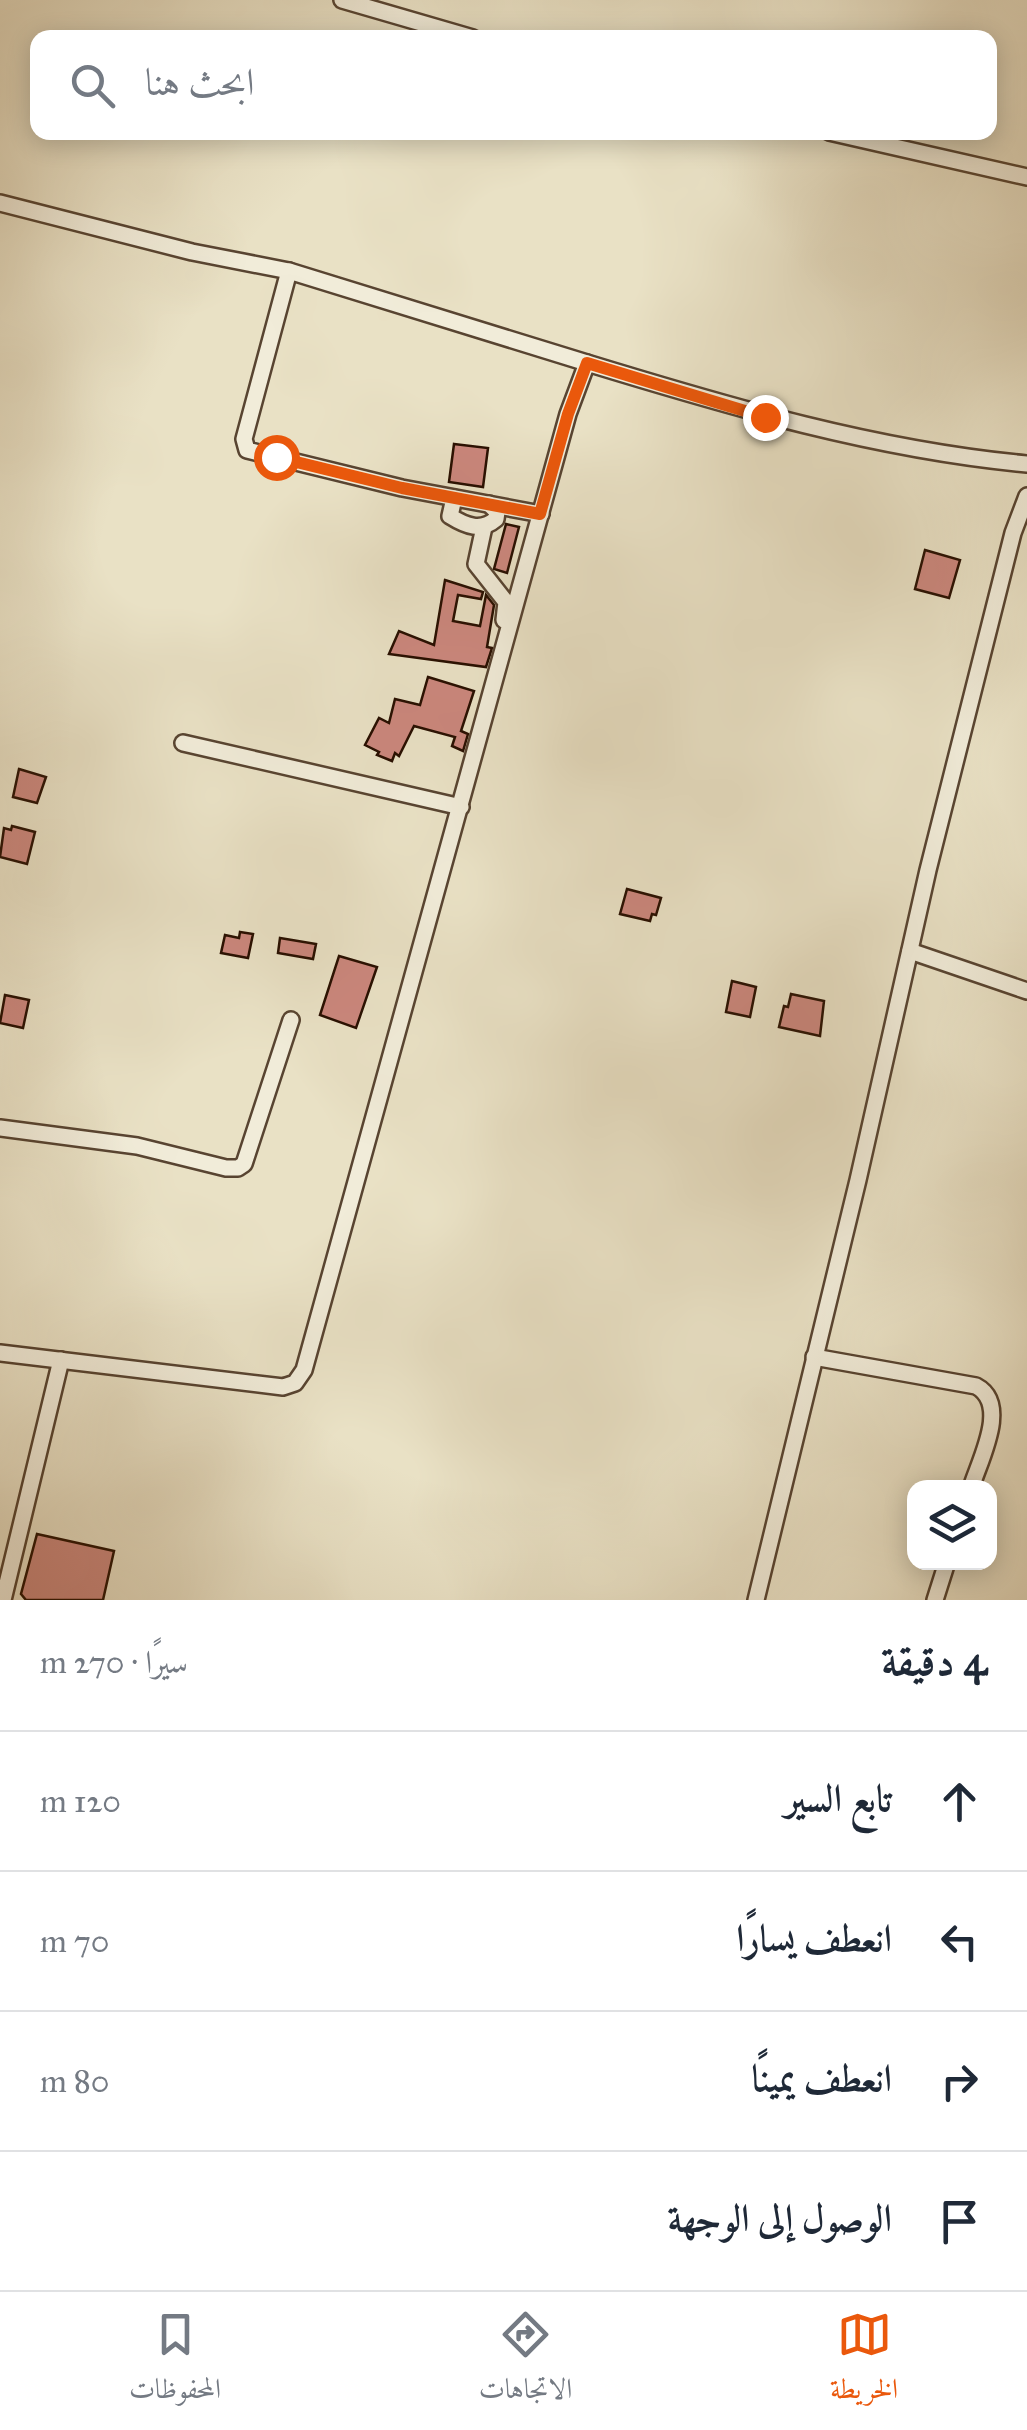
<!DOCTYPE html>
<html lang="ar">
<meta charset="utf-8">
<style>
:root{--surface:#fff;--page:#f2f2f3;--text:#1f2937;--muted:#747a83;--line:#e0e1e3;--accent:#ea580c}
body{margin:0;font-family:"IM FELL Great Primer",Amiri,serif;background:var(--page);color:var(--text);direction:rtl}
.controls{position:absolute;right:30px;bottom:30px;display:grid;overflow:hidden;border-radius:20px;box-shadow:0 5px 25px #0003}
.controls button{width:90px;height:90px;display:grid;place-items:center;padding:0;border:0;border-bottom:2px solid var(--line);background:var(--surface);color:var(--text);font:50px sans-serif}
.stop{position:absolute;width:30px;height:30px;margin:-22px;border:8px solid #ea580c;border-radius:50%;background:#fff}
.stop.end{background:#ea580c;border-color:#fff;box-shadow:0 2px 10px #0008}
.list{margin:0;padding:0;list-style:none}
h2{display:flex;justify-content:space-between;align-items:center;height:130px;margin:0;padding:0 40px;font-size:42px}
h2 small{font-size:32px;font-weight:400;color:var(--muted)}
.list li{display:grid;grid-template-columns:65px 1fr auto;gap:30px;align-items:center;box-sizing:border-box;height:140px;padding:0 40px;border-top:2px solid var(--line)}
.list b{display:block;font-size:38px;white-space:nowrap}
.list em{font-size:32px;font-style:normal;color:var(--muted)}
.icon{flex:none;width:55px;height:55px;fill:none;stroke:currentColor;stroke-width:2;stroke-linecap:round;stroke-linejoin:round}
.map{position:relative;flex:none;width:1027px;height:1600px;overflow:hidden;direction:ltr}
.search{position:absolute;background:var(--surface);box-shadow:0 5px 25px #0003;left:30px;right:30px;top:30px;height:110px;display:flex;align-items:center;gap:25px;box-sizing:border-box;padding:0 35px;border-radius:20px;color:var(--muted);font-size:38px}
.sheet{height:690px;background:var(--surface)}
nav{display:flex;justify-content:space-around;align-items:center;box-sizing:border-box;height:140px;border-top:2px solid var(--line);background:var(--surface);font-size:28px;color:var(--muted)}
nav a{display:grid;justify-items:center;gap:5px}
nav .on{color:var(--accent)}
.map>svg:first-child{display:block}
</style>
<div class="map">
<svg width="1027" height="1600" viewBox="0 0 1027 1600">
<rect width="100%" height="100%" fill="#e9e1c5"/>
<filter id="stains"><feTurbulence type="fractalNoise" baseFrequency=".002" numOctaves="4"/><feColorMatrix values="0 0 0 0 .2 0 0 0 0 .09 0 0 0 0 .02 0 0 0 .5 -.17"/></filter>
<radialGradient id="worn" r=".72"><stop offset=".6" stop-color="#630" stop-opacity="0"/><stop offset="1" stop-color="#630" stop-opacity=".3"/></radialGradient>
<g fill="#cb877d" stroke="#280f00" stroke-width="2.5">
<path d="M454,444l34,4 -5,39 -34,-5z"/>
<path d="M506,524l13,3 -12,46 -13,-4z"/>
<path d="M925,550l35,10 -11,38 -34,-9z"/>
<path d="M445,580l38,12 -2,7 -23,-4 -5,26 27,5 6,-31 8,10 -7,42 5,1 -6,19 -97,-13 10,-23 35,14z"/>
<path d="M428,677l46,14 -13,40 7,3 -5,17 -11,-5 3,-9 -41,-11 -15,30 -4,-3 -3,8 -15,-6 2,-3 -14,-7 14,-27 10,5 6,-24 25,6z"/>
<path d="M19,769l27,8 -9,26 -24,-6z"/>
<path d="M12,826l23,6 -8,32 -27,-7 4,-29 7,2z"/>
<path d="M627,889l34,9 -5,17 -4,-1 -2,7 -30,-7z"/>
<path d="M240,932l13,2 -5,24 -27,-5 4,-18 14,3z"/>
<path d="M280,938l36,6 -3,15 -35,-6z"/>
<path d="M339,956l38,11 -21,61 -36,-13z"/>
<path d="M732,981l24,6 -6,30 -24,-5z"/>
<path d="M791,994l33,7 -4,35 -41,-9 5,-21 4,1z"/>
<path d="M5,995l24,5 -6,28 -23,-5z"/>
<path d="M37,1534l77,17 -11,49h-77l-5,-6z"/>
</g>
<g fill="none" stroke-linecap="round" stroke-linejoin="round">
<g stroke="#584431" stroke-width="20">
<g id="street">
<path d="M342,0l131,38"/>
<path d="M829,132l198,45"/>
<path d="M0,203l192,49 97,19 298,92"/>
<path d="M289,271l-45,168 3,11 155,38 139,26"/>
<path d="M454,498l-4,18c16,10 31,16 46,3l1,-7 -8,-8"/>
<path d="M484,527l-8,37 30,38 -2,18"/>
<path d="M183,743l278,64"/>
<path d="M910,951l117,40"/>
<path d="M0,1128l137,18 89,22h12l6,-4 47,-144"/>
<path d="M0,1353l283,34 12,-4 9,-13 264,-956 19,-51c144,44 289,87 440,101"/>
<path d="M814,1357l162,29c34,18 4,73 -5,102"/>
<path d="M3,1600l58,-240"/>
<path d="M756,1600l102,-420 70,-310 85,-337 14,-37"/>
<path d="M935,1600l12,-38"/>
</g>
</g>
<use href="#street" stroke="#f1ecd9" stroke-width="15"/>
</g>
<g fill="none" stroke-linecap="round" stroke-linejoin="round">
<path stroke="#ea580c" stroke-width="12" d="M276,457l126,31 138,26 28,-100 19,-51 178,54"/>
</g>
<rect width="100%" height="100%" filter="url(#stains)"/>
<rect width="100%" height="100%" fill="url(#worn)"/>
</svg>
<div class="controls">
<button><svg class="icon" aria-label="layers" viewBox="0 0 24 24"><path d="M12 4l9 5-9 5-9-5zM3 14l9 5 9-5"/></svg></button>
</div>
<div class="stop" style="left:276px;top:457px"></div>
<div class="stop end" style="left:765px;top:417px"></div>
<div class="search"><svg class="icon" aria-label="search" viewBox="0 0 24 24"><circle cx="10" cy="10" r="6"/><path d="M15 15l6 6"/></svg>ابحث هنا</div>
</div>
<section class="sheet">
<h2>4 دقيقة<small>سيرًا · 270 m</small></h2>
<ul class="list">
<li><svg class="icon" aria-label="ahead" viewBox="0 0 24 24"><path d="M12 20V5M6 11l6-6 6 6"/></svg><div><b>تابع السير</b></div><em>120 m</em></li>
<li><svg class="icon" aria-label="left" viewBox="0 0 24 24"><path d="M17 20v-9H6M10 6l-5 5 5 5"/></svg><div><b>انعطف يسارًا</b></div><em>70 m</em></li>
<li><svg class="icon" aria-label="right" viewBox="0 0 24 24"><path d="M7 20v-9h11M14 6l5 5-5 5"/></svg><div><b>انعطف يمينًا</b></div><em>80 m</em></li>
<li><svg class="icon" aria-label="arrive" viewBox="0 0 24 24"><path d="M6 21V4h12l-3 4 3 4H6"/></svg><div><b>الوصول إلى الوجهة</b></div></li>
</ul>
</section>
<nav>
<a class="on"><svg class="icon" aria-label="map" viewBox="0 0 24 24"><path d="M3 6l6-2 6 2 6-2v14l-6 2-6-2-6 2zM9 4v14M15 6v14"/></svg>الخريطة</a>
<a><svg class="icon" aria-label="directions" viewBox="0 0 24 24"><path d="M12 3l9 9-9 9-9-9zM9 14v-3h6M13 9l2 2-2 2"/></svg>الاتجاهات</a>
<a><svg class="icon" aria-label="saved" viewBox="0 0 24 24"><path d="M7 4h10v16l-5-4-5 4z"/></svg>المحفوظات</a>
</nav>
